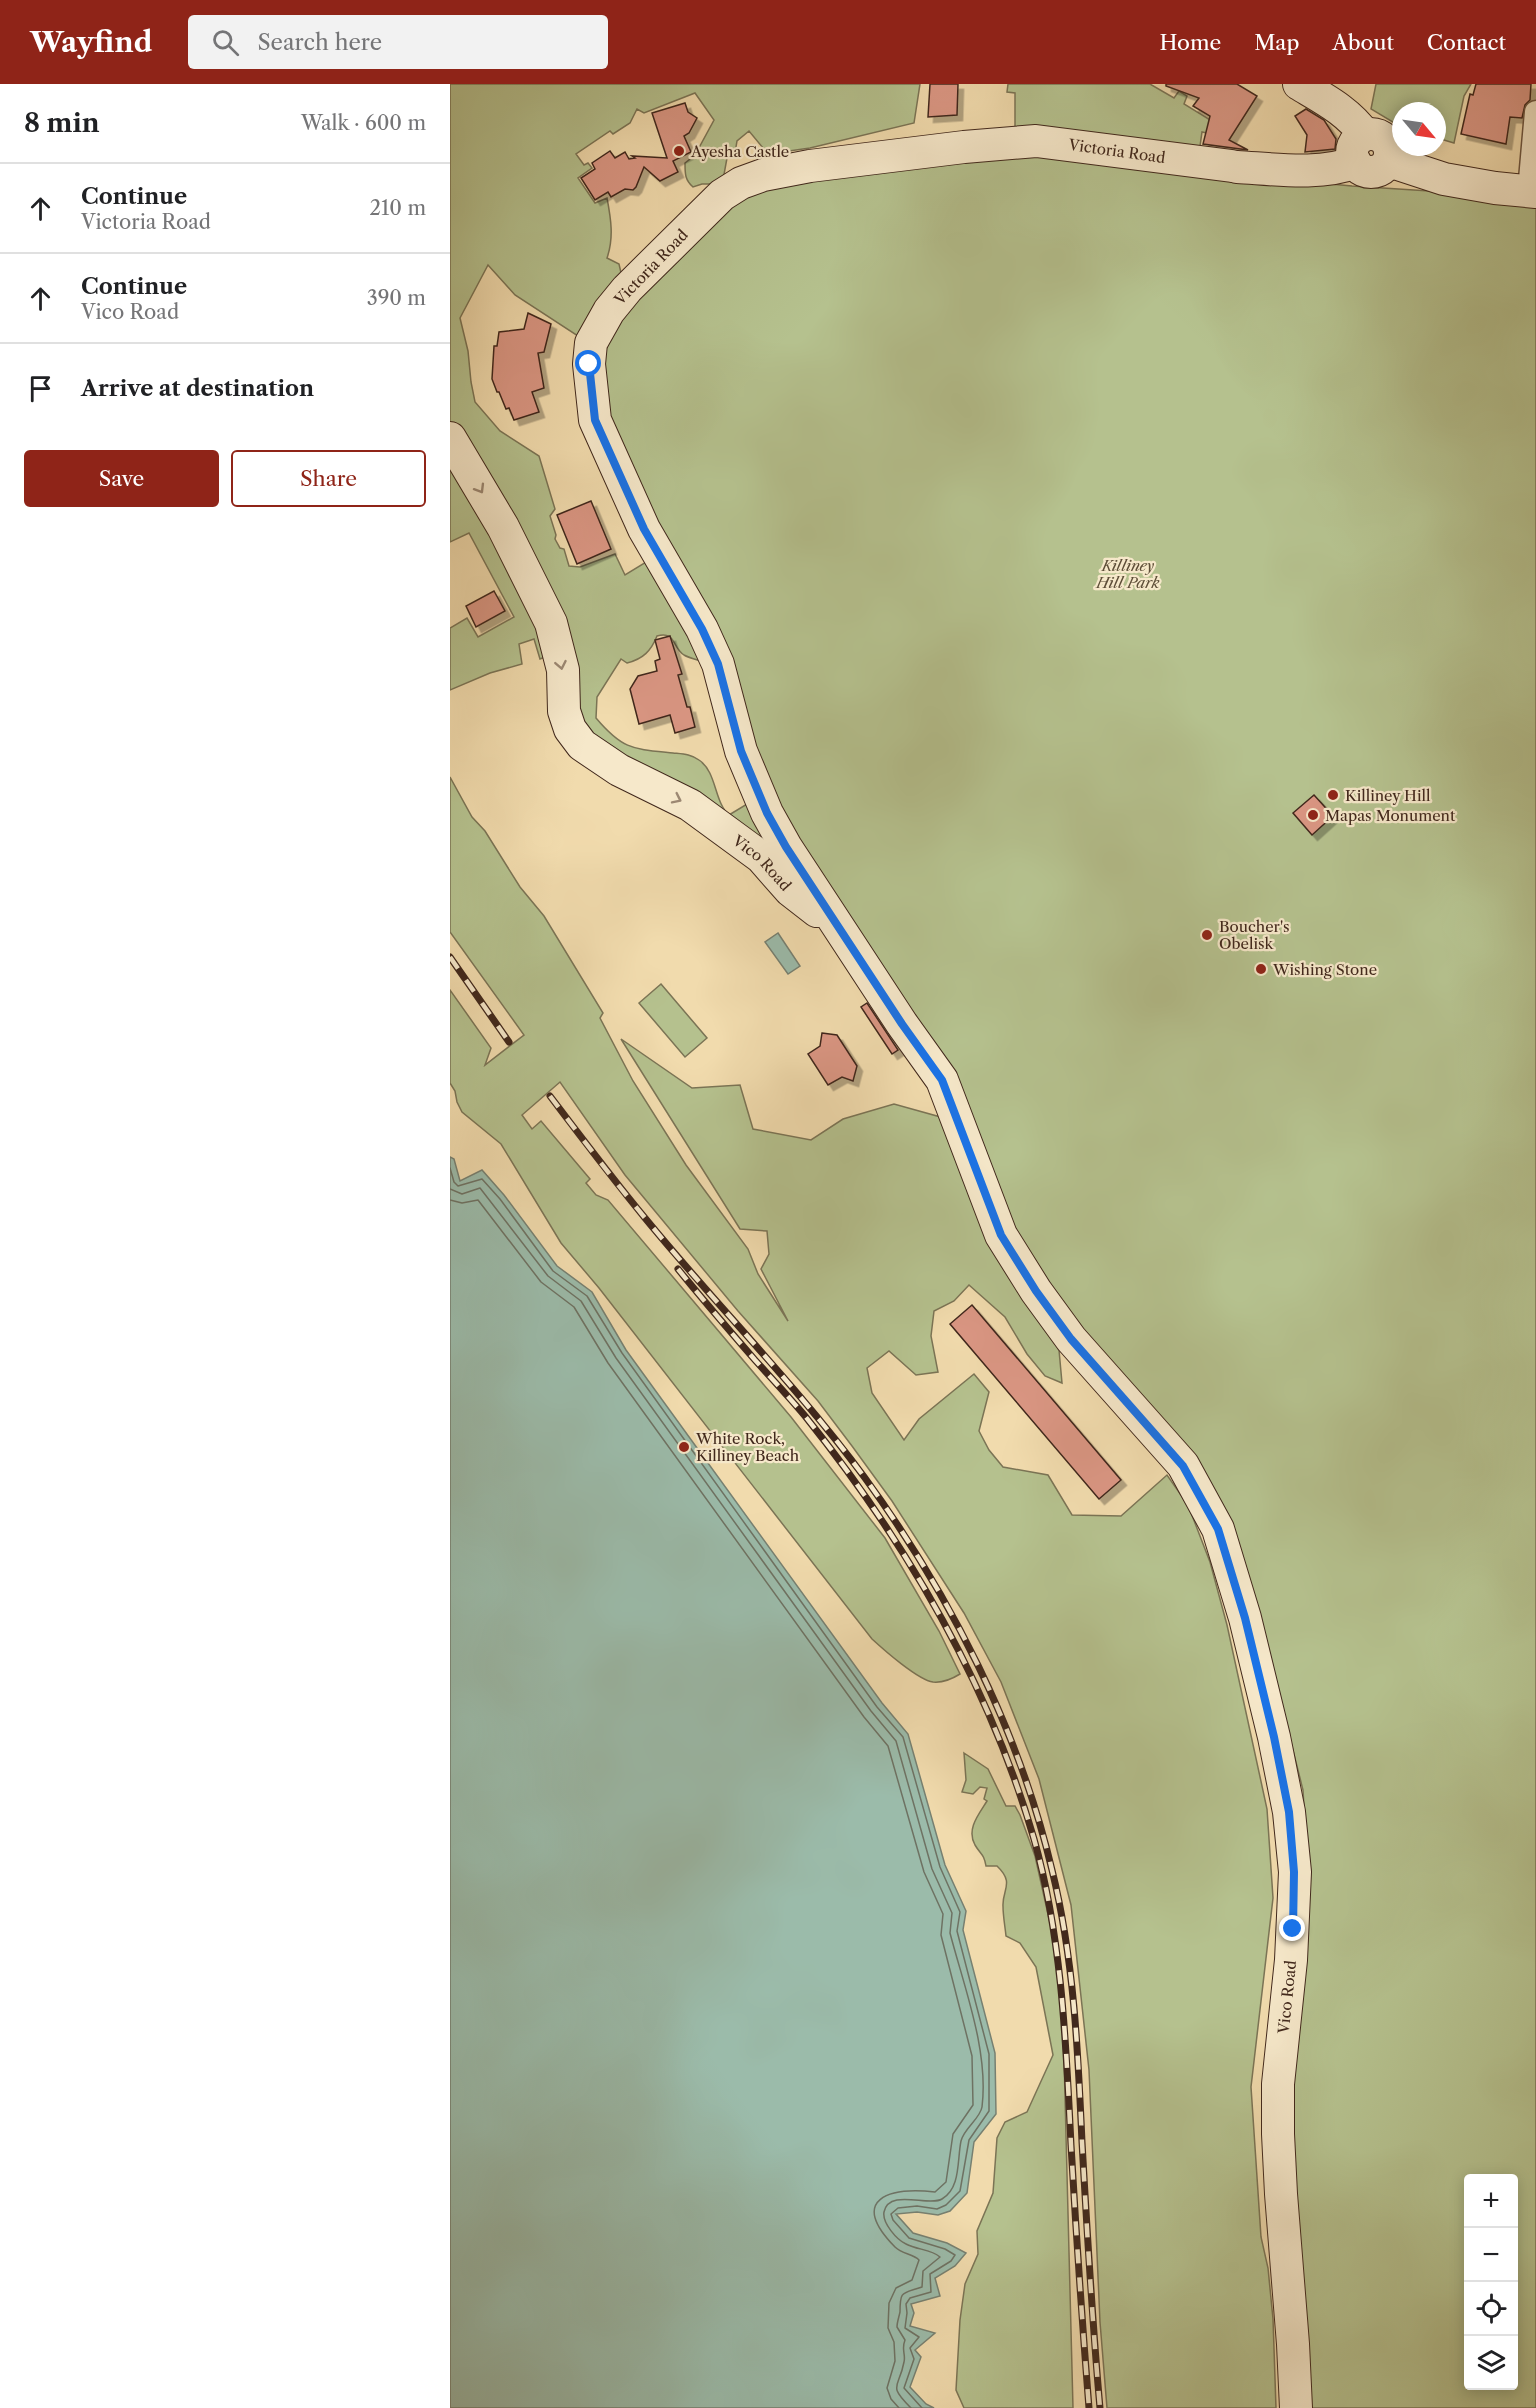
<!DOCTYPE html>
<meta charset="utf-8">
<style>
:root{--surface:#fff;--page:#f2f2f2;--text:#202124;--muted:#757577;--line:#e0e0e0;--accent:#8f2418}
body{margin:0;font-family:"Libre Caslon Text",serif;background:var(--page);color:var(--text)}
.controls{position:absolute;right:18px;bottom:18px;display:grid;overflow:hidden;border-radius:6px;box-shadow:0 3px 15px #0003}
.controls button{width:54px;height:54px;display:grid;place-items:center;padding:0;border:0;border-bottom:2px solid var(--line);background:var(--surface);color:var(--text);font:30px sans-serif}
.compass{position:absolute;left:942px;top:18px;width:54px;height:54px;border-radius:50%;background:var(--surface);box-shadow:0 3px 15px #0003;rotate:119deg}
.stop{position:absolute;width:18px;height:18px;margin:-14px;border:4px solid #1a73e8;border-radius:50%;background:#fff}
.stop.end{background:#1a73e8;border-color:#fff;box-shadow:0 2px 6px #0008}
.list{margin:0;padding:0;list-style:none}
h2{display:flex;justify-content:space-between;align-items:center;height:78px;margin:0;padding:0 24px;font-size:26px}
h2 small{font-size:20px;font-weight:400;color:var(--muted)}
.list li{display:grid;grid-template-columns:39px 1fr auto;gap:18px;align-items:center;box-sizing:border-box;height:90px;padding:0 24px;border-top:2px solid var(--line)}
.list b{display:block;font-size:22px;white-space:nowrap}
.list p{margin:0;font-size:20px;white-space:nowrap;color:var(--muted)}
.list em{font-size:20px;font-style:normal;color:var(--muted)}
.actions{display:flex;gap:12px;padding:18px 24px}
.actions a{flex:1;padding:14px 0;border:2px solid var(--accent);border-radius:6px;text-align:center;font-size:21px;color:var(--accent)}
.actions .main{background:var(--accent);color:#fff}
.icon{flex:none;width:33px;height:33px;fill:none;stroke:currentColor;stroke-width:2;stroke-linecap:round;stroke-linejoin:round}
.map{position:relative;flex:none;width:1086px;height:2324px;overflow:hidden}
header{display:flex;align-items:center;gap:36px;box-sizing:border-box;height:84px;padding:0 30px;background:var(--accent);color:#fff}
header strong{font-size:28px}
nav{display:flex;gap:33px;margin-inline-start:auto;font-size:21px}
.search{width:420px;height:54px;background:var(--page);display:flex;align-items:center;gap:15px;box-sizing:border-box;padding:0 21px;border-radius:6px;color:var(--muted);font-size:22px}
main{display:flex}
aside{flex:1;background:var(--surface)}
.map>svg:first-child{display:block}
</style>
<header>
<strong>Wayfind</strong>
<div class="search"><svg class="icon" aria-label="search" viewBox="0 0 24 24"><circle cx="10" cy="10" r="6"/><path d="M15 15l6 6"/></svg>Search here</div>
<nav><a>Home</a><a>Map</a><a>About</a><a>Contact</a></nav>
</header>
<main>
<aside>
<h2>8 min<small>Walk · 600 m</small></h2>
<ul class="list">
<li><svg class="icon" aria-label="ahead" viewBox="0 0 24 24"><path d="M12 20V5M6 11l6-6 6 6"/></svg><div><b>Continue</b><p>Victoria Road</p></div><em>210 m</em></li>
<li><svg class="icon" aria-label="ahead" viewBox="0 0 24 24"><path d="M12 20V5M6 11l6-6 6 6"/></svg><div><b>Continue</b><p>Vico Road</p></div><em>390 m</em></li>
<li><svg class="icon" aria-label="arrive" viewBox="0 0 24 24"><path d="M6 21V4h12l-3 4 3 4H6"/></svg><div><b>Arrive at destination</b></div></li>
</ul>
<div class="actions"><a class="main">Save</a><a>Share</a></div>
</aside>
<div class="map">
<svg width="1086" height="2324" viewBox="0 0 1086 2324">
<defs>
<filter id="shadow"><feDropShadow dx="5.5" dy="5.5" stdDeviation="0" flood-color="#0004"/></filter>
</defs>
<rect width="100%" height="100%" fill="#f1dbad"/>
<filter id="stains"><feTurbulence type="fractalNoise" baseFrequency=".00333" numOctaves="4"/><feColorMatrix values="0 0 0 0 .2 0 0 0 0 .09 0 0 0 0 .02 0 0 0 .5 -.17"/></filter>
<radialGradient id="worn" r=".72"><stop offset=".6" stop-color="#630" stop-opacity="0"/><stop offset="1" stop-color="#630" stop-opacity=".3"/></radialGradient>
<g fill="#b5c18e" stroke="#7b7455" stroke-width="1.5" fill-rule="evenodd">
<path d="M0,0h470l-6,39 -104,25 -42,6 -19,-23 -12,10 -2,12 -8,5 -4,22 -4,4h-17l-9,3c-8,-7 -8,-13 -8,-24l10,-8 19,-35 -19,-27 -51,20 -7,-4 -7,14 -17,11 -3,-3 -34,23 8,11 4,-2 4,5 -14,10 17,25 12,-5c4,21 7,40 0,60l12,6 3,13 -38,63 -69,-45 -27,-30 -28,53 8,33 3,31 4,20 25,29 39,25 16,53 -5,7 6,19 -1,4 5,9 4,1 5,17 11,1 35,-13 10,21 26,-16 53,103c-6,-2 -15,-4 -20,-7 -12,-8 -8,-24 -27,-19 -6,15 -14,23 -30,27l-6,-4 -24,38 -1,21c27,32 37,31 77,35 10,1 18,1 26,7 18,12 15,42 30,55l18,-11 25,42 -154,-81 -46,-54 -122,-285z"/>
<path d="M558,0h142l24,14 5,-7 8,5 -3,8 36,22 -4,9 -14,-3 -3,21 -184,-24v-36l-8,-1z"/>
<path d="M926,0h95l-7,12 -10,47 -17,-5v-27h-36v16l-30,-18z"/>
<path d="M557,69l345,33 184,12v2210h-228l-19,-262 19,-270 -5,-86 -45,-179 -28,-83 -148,-186 -74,-110 -229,-418 -93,-228 -77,-164 -7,-58 6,-21 18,-33 107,-104 20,-13 22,-9zM1018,2094h46v208h-46z"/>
<path d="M0,366l103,204 -13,5 -6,-20 -15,5 3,20 -32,9 -40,17v-62l17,-10 11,19 36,-20 -45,-84 -19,9z"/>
<path d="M0,693l22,40 13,14 35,56 24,29 59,97 -3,5 33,63 53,84 62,84 10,25 30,47 -27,-52 8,-15 -2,-23 -27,-2 -119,-190 71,49 48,-3 13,44 58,11 32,-21 51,-15 50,14 115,232 3,33 -17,-7 -18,-22 -22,-37 -36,-32 -15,16 -20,10 -3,25 7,36 -22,3 -27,-24 -22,17 5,25 32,47 15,-21 55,-45 15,18 -10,39 10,19 14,17 45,8 24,40 49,1 46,-41 21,30 22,57 17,63 40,184 6,89 -22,189 10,150 7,31 5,51 3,89h-169l-7,-86 -11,-252 -18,-165 -32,-126 -38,-97 -37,-69 -72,-112 -40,-55 -34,-45 -80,-90 -113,-136 -65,-93 -38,33 10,14 9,-8 49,58 -4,4 10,12 12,5 183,217 94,121 54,93 21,43c-8,5 -17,9 -27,8 -15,-2 -49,-32 -61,-43l-273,-351 -38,-45 -60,-99 -39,-32 -5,-10 -2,-11 -5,-8v-93l41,58 -6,17 39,-30 -74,-103z"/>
<path d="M211,900l46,54 -22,19 -46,-54z"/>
<path d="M514,1669l24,16 18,37h9l5,9 15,41 23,103 6,98 9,351h-109l-8,-18 4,-70 5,-36 13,-30 -1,-23 16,-38 4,-55 8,-16 22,-10 26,-57 -17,-88 -16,-24 -14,-7c-1,-10 -3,-20 -3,-30 -1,-16 12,-23 -6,-40h-11c-2,-12 -5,-11 -11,-21 -9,-16 4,-31 12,-44l-3,-2 3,-11 -7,-1 -7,7 -11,-2 4,-12z"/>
</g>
<g fill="#9bbbaa" stroke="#778071" stroke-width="1.5">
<path d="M328,849l22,33 -12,8 -23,-32z"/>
<path d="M0,1073l4,2 6,22 22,-11 22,25 53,71 35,26 34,58 256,353 26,31 37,131 21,46 -3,19 32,123 1,61 -22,28 -7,51 -17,18 -12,4 -21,-3 -21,2 17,19 34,10 19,10 -11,13 -20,12 5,18 -29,8 3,9 -4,13 25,7 -20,17 6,7 -11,30 16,17 8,4h-484z"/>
</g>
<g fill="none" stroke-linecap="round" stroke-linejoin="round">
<g stroke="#6e7263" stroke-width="1.5">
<path d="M0,1084l4,14 4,4 24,-7 18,20 53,72 34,25 35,57 255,354 26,30 37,130 20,45 -3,19 32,123v57l-20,29 -9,51 -14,14 -9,4 -20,-3 -19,2 -7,6 2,6 16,18 36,11 10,6 -4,6 -21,13 1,18 -21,6 -4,6 1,9 -2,15 14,9 -9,11 4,11 -10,29 18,20"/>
<path d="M0,1105l12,5 18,-6 68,88 33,25 35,57 255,353 25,30 36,128 20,44 -2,20c14,54 39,118 32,174 -2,12 -18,21 -21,34 -4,19 0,47 -19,58 -13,8 -53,-11 -58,13 -2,11 13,28 22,32 11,6 25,5 34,13l-17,14 -1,16c-20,7 -22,3 -22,25 -1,5 -3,10 -3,15l8,13c-4,10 1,14 -1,22 -5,27 -17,22 7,46"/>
<path d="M0,1116l12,3 16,-3 63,82 33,25 34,56 256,354 24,29 36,126 19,42 -2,21 31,121 1,49 -20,29 -7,48 -11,10c-46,-5 -87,7 -40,55 7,7 18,7 24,13l-7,20 -16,8 -7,15 -1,25 6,14 1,19 -8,27 4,11 8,9"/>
</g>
</g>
<g fill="#da9683" stroke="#41281c" stroke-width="1.5" filter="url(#shadow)">
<path d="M480,0h28l-1,31 -29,2z"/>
<path d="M716,0h71l20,12 -28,44 19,10 -45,-6 7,-28 -17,-10 6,-8 -33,-12z"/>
<path d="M1026,0h55l-1,16 -5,5 -3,13 -12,-1 -4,27 -45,-10 9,-40 3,1z"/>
<path d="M235,19l3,9 9,6 -8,15 -5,3 7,16 -18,9 5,11 -18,9 -16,-14 -8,20 -3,3 -8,-1 -14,8 -3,-5 -13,8 -14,-22 14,-9 -3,-6 18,-12 5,7 10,-6 4,7 6,-1 -3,-2 35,2 -15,-45z"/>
<path d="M856,25l18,11 12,19 -1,10 -30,3 2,-17 -12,-19z"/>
<path d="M78,229l23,11 -7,28 -6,1 6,35 -12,4 7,20 -25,8 -5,-12 -3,1 -7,-17h-2l-5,-13 2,-33h3l2,-14 25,-3z"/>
<path d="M141,417l20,48 -34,15 -20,-49z"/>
<path d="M44,507l11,20 -29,16 -10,-21z"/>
<path d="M220,552l12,38 -4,1 9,32h3l5,20 -20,6 -5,-18 -31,9 -9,-35 8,-13 19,-5 -2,-10 5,-2 -5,-19z"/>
<path d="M864,711l19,21 -21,19 -19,-22z"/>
<path d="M417,919l31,47 -6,4 -31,-47z"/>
<path d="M372,949l15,2 20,31 -4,15 -11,-4 -14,8 -20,-31 12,-8z"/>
<path d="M522,1221l149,175 -22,19 -149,-175z"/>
</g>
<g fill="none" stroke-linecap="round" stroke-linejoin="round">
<g stroke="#6d5540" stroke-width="25">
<path id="street" d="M1079,107l7,-79"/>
</g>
<g stroke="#41281c" stroke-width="34">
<g id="secondary">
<path d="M849,0c25,15 49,27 66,51"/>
<circle cx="921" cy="69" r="19"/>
<path d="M939,77l55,18 51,9 41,4"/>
<path d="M782,82l-196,-25 -72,6 -154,19 -47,9 -22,8 -19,12 -95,94 -18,22 -18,32 -2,21 6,56 49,109 58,100 16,35 23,87 26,62 19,34 116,177 40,56 59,155 35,56 35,48 112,126 35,64 27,89 29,119 15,75 6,60 -4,88 -13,124v50l3,60 12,150 3,64"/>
<path d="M787,83c36,2 85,9 118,-5"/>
<path id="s1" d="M0,354l53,89 48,96 12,47 1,41 6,18 12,16 37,25 71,35 71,52 29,33 27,21"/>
</g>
</g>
<use href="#street" stroke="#f6e8ca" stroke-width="22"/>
<use href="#secondary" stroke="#f6e8ca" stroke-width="32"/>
<g stroke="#41281c" stroke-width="7">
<g id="rail">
<path d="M0,873l59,85"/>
<path d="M100,1012c31,41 62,82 95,122 72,88 153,169 220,260 85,117 154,252 187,392 22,89 26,181 30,272 5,89 10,177 18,266"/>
<path d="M228,1185c25,31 51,61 77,91 17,19 34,37 50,56 101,126 184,268 229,423 28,99 32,204 37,306 5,87 11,175 18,263"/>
</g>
</g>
<use href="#rail" stroke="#f6e8ca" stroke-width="4.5" stroke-dasharray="14" stroke-linecap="butt"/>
</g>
<defs><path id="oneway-chevron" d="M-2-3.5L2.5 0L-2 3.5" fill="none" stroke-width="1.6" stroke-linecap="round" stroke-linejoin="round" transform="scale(1.5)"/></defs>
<g stroke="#9c8873">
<use href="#oneway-chevron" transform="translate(30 405) rotate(59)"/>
<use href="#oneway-chevron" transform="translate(111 581) rotate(79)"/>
<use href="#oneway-chevron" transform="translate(227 715) rotate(26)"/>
</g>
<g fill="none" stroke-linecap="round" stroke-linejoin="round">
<path stroke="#1a73e8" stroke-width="8" d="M139,280l6,56 49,109 58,100 16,35 23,87 26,62 19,34 116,177 40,56 59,155 35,56 35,48 112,127 35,63 27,89 29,119 15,75 5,60 -1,57"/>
</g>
<g fill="#8f2418" stroke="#f6e8ca" stroke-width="2">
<circle cx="229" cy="67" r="6"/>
<circle cx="883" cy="711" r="6"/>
<circle cx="863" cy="731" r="6"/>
<circle cx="757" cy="851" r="6"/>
<circle cx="811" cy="885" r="6"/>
<circle cx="234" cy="1363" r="6"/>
</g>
<g text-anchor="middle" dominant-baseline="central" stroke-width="4.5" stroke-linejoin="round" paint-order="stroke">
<g font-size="15" fill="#41281c" stroke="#f6e8ca" text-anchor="start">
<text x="241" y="67">Ayesha Castle</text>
<text x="895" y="711">Killiney Hill</text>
<text x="875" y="731">Mapas Monument</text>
<text x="769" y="842">Boucher's<tspan x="769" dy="17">Obelisk</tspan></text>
<text x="823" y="885">Wishing Stone</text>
<text x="246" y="1354">White Rock,<tspan x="246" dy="17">Killiney Beach</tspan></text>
</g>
<g font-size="15" fill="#41281c" stroke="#f6e8ca">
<text transform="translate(667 67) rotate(8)">Victoria Road</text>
<text transform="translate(201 183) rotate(-46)">Victoria Road</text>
<text stroke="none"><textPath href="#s1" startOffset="556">Vico Road</textPath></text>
<text transform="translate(837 1913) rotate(-84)">Vico Road</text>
</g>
<g font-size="15" font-style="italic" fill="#5e4e38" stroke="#f6e8ca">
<text x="678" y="481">Killiney<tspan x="678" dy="17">Hill Park</tspan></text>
</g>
</g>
<rect width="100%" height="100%" filter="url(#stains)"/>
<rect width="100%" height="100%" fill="url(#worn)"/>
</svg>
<div class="controls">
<button>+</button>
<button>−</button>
<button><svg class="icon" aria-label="locate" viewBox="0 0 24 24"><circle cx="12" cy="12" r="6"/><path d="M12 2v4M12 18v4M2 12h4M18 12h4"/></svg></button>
<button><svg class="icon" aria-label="layers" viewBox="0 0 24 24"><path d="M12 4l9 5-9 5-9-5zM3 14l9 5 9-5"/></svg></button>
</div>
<svg class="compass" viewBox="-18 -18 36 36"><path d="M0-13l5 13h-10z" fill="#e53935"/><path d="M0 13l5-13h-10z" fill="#757577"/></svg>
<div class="stop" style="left:139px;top:280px"></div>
<div class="stop end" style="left:843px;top:1845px"></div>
</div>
</main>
